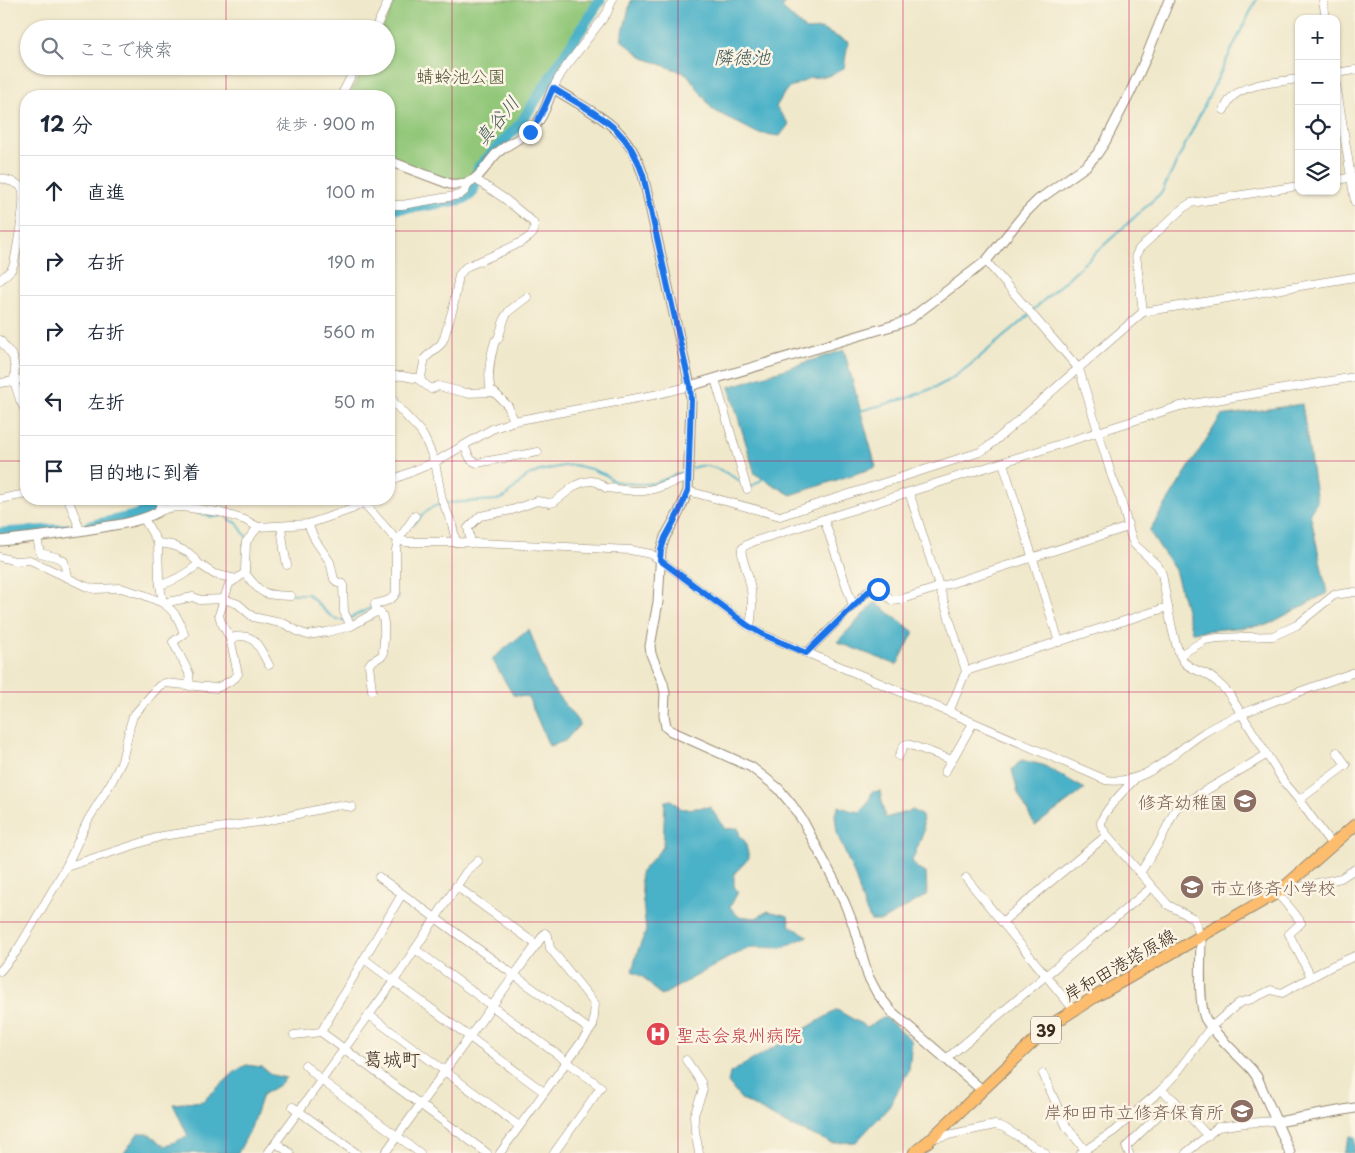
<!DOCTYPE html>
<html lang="ja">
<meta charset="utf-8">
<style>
:root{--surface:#fff;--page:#f2f2f3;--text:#1f2937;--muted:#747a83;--line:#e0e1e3}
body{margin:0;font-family:"Playpen Sans","Klee One",sans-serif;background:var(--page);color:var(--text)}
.controls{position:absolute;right:15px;top:15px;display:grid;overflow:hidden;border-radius:10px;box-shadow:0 1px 4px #0004}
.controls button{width:45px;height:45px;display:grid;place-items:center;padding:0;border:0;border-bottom:1px solid var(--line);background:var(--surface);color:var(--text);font:25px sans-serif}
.stop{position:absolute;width:15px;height:15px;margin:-11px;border:4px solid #1a73e8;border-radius:50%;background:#fff}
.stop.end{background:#1a73e8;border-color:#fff;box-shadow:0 1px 5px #0008}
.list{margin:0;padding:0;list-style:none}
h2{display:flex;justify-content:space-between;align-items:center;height:65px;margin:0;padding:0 20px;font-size:21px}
h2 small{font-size:16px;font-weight:400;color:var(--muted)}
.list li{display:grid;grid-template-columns:32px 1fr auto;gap:15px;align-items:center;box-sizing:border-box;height:70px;padding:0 20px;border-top:1px solid var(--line)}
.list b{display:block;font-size:19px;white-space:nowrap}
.list em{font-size:16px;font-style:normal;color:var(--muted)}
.icon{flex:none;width:28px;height:28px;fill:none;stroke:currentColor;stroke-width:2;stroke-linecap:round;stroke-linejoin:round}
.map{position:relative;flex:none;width:1355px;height:1153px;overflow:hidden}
.search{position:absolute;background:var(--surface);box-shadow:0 1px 4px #0004;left:20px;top:20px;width:375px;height:55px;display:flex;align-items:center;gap:12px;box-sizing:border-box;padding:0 18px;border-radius:28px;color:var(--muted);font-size:19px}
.panel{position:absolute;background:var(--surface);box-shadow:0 1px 4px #0004;left:20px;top:90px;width:375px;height:415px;border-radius:20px}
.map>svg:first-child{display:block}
</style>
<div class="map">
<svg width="1355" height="1153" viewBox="0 0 1355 1153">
<rect width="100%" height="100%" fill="#fcf5e5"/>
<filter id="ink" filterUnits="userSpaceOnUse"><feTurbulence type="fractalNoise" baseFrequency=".02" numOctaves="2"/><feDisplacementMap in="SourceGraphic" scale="10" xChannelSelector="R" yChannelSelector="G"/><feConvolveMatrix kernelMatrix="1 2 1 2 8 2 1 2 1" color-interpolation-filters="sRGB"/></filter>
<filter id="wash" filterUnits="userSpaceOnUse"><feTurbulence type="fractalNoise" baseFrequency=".0096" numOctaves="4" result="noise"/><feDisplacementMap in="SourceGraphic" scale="20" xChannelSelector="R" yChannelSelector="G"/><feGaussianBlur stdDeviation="1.12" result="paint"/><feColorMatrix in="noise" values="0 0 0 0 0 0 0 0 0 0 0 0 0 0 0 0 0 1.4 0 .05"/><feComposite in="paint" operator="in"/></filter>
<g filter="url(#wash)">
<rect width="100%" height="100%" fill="#f0e8cb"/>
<path fill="#92c779" stroke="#66784c" d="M396,0h201l-78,122 -38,38 -4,5 -4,10c-7,4 -14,6 -22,6l-62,-22v-63h-40l15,-30h22v-37h-4z"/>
<g fill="#49b1c8" stroke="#426e73">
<path d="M631,0h156l-5,8 24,22 15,-1 27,13 -4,26 -16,8 -19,2 -23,12 -10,17 13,17 -9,12 -23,-3 -44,-23 -26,-36 -43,-16 -23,-18z"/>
<path d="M844,350l32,117 -85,28 -36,-21 -26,-87z"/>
<path d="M1302,404l15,98 -7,11 17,80 -60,32 -75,7 -17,-62 -26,-39 72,-115z"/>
<path d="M875,602l39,30 -17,33 -60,-23z"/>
<path d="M529,629l20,55 31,40 -15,17 -16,5 -21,-49 -15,-2 -21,-36z"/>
<path d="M1021,760l22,5 42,24 -50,37 -17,-33 -6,-23z"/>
<path d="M880,791l5,27 28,-8 9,6 2,15 -12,30 6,8 8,4 1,22 -45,26h-11l-7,-15 -9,-30 -18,-42 -2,-20 4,-8 10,4 11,2 8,-9 4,-11z"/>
<path d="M671,800l11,9 28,-2 15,22 13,-1 2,9 5,4 4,17 -15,16v12l4,6 -8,15 8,9 18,2 12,-7 20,5 2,10 18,10 -26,12 -30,-1 -24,11 -67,38 -17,-18 -12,-7 6,-21 8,-19 -6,-58 23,-26 2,-46z"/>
<path d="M837,1010l30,17 18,-10 27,24 -3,29 -20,37 -33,35 -24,1 -46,-19 -45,-25 -13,-16 2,-10z"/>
<path d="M246,1065l16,2 10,8 14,3 -7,7 -17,10 -11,33 -13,25h-114l14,-20h10l17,13 23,-10 -15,-32 30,-3 33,-30z"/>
<path d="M1350,1136l5,1v16h-12z"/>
</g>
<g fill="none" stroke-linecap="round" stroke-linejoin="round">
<g stroke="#49b1c8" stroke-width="2">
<path d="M1032,311l130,-119 94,-192"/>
<path d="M860,411l47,-13 29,-11 12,-6 21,-15 60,-51"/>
<path d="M692,468c18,-8 35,6 50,14"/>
<path d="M749,485l2,2 13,-9"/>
<path d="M447,503l50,-3 8,-3 22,-21 13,-5 23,-5 11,-1 17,4 15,6 7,6 20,3h10l13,-1 29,-12"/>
<path d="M195,512l18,5 9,-1"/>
<path d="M228,519l9,4 10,15"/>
<path d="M413,525c8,-9 16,-19 29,-21"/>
<path d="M249,555v17l5,7"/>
<path d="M293,594h15l19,19 10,7h8"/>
<path d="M389,603l4,-1 5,-4v-2"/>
<path d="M350,618l23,-11"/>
</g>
<g stroke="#49b1c8" stroke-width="11">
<path d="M397,208l20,-1 41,-7c22,-4 14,-18 21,-33l42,-44 79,-123"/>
<path d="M89,526c20,-5 63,-10 76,-27"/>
<path d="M0,533l68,-4"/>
</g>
</g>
</g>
<g filter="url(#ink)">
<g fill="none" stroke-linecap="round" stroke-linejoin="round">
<g stroke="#968974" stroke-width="9">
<g id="minor">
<path d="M1323,0l3,19"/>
<path d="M375,29l14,-29"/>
<path d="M1336,73l19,-3"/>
<path d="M1336,84l19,118"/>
<path d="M553,88l9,-16 45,-59 5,-13"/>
<path d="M341,96l15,-30"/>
<path d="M1224,110c2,-4 4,-8 6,-11 14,-16 48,-17 69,-20"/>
<path d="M0,178c6,2 17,4 21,9 7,9 -5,64 -7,77l-3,6 -11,10"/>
<path d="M1336,180l18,-3"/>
<path d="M389,205h13l58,-10 5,-4 4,-9"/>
<path d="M986,261l93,108 33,108 8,20 11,39 3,8 24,22 4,8c4,20 11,76 23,89 6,6 14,8 21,11 9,5 16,12 23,20l55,88 15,18 33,45"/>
<path d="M1143,312l212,-35"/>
<path d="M0,340l13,17 2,12 -1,12 6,19 6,12"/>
<path d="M418,379l13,10 7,-3 28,7 28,-1 14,14 6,15"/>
<path d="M715,379l32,110"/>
<path d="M14,380l12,-1"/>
<path d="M389,380c2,-1 5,-3 7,-4 9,-2 16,5 25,1l4,-19 16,-14 3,-6 9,-30 6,-33 7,-8c13,-6 61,-24 67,-34 2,-4 2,-7 0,-11l-28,-23 -30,-20"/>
<path d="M0,383l14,-2"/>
<path d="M389,392l6,12 26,28 4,7 10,23 7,38 10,24 4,18"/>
<path d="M491,392c-4,-18 -1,-34 4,-51l3,-2 7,-22 4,-6 18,-14"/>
<path d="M464,446l7,14 6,3 61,-11"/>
<path d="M1003,463l56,179"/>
<path d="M389,483l5,-4 41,-17 57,-33 22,-8 145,-27 31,-8"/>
<path d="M688,491l92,25 200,-64 8,-5 155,-135 -7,-57 3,-6 44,-41 8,-5 108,-17"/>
<path d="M909,492l57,179 -17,41"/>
<path d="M0,499l26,-5"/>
<path d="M68,499l10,25 2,7"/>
<path d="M364,503l29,33 5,4 8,2h50l174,8 21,4 9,6 87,65 15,9 187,78 157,68c40,6 65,-26 96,-46 9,-6 19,-11 28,-15 40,-18 83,-32 125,-47"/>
<path d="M160,508l1,-9"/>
<path d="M158,512l10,-4 14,-1 37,5 26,8 13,7 50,-3 44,-15 17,-10"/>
<path d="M144,519l14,24 1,36 4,24c13,10 16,16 21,31l-11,8 16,31 1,13"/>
<path d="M824,519l29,87"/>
<path d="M308,524l7,16 15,22 4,17 4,4 5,1 1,28 7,14"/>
<path d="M281,526l3,23 3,16"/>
<path d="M37,537l3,16 16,4 8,4 3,16"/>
<path d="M158,543l14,2 17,8 10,11 15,10 22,5"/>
<path d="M471,543l-3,-15 12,-12 32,-6 25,-9 13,2 4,-1 22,-17 8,-3 7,-1 6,1 9,6 28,3h10l13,-3 32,-11"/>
<path d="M0,557l15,4 15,-1 57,27 8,2 26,-1 23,7 19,8 30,-6 7,3 24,-1 14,5 15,13 32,7 14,8 9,3 19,-3 24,-6 25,-14"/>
<path d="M245,573c17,22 18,22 46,23"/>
<path d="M160,585c15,-4 26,-11 39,-21"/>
<path d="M750,627c3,-17 3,-34 -2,-51 -1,-6 -8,-21 -6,-27 2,-4 9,-6 13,-8l425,-135 175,-29"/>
<path d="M230,638c26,-7 28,8 39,27"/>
<path d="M806,653l63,-63 9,-1 14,11 10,-1 226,-72"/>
<path d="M1180,655l25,-15 13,-2 55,-2 24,-11 37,-30 21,-3"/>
<path d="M966,671l202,-64"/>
<path d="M372,690l-3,-25 2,-3 12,-7c0,-11 4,-33 -2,-42l-5,-1 -1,-8c8,-2 17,-3 21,-11v-43l2,-10 17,-24"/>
<path d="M899,756l5,-11 4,-1 44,16"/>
<path d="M945,772l28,-49"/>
<path d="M1136,778c-8,8 -34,34 -35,45 0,4 3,8 5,11l62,71 25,13 8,19"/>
<path d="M1299,800l47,-35 -9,-13"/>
<path d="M66,867l96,-31 104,-15 73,-16 13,2"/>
<path d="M1140,873l19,-30 17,-35 90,-53"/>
<path d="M379,877l211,153"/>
<path d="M966,878l108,132"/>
<path d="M456,886l81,59"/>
<path d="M1282,891l59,-13 14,-9"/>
<path d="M1277,893c8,10 18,19 24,30l-12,11 22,43"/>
<path d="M1002,922l105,-87"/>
<path d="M415,949l186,138 -47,66"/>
<path d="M364,959l180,133"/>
<path d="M0,971l16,-19 11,-18 39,-67 22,-47 24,-39 10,-20 8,-35 3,-10 26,-30 6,-3 51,5 7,-3 12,-7 3,-4 -8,-36 -9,-16 -2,-7 10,-31 16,-11 1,-31 12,-15"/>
<path d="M369,1015l150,111"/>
<path d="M321,1032l81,-138"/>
<path d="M294,1035l27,-3 166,121"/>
<path d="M946,1059l206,-172"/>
<path d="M686,1060l15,22 2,8 -9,25 1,16 4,22"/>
<path d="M305,1065l16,15 99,73"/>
<path d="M1043,1074l23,52 19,24"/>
<path d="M1161,1090l13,10 34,36"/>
<path d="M293,1107l63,46"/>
<path d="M934,1138l61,-13 8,2 42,26"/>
<path d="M276,1143l14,10"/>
<path d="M268,1153l126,-172 72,-109 12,-11"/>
<path d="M385,1153l160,-220 3,3 2,12 45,56 -2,22 -93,127"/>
<path d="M1081,1153l33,-22 47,-41 14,-15 36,-48 28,-24 13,-4 19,-9 11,3 50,-27 23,-10"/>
<path d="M1129,1153l-3,-6 48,-47"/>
<path d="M1186,1153l32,-26 28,-4 31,-2"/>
</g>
</g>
<g stroke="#968974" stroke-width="11">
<g id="tertiary">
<path d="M389,161l61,23c28,2 30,-12 46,-30 9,-9 23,-14 32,-22 14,-10 19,-29 25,-44 42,27 74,36 90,87l47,211 1,14 -3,91 -9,21 -14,25 -4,13 -3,52 -8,44 1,8 12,29 2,10 -1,22 2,12 5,4 80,36 27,21 14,17 11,16 32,61 10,22 8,20 15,52 9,17 15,19 90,78"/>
<path d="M690,386l208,-62 12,-5 76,-58 40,-49 12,-12 48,-34 11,-12 8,-12 25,-49 15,-33 24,-60"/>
<path d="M0,541c35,-4 69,-8 103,-14 19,-3 38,-6 55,-15l2,-4"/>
<path d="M1201,937c0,20 -3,64 4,81 7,14 35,39 47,52l5,7 33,76"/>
<path d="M1277,1122l78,-14"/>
</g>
</g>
<g stroke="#968974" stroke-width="13">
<path id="primary" d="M914,1153l18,-15 102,-97 20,-18 39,-25 187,-107 75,-66"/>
</g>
<use href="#minor" stroke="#fff" stroke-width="8"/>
<use href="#tertiary" stroke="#fff" stroke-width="9"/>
<use href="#primary" stroke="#fcbd6e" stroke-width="11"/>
</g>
</g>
<g fill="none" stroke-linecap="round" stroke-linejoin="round" filter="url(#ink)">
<path stroke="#1a73e8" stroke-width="6" d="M530,132c11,-14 16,-28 23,-44 42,27 74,36 90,87l47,211 1,14 -3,91 -9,21 -14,26 -4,12 -1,10 87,65 15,9 44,19 64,-63 8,-1"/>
</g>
<path fill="none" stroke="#c2185b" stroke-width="1" stroke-opacity="0.55" d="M226,0v29M452,0v1153M678,0v1153M903,0v1153M1129,0v1153M226,66v30M0,231h26M389,231h966M0,461h26M389,461h966M226,499v654M0,692h1355M0,922h1355"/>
<defs>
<g id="school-disc" transform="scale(1.25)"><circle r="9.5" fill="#8d6e63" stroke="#fcf5e5"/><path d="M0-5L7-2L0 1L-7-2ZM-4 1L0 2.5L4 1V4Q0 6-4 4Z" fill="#fff"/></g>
<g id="hospital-disc" transform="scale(1.25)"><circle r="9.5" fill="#e0444e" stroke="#fcf5e5"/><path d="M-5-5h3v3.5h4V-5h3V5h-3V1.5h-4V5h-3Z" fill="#fff"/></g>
</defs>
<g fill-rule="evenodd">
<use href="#school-disc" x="1245" y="801"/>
<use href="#school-disc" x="1192" y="887"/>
<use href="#hospital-disc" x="658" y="1034"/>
<use href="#school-disc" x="1242" y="1111"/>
</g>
<g text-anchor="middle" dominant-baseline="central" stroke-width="5" stroke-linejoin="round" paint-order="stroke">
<rect fill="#fcf5e5" stroke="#75675a" stroke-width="1" x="1031" y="1016.5" width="30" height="27" rx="4"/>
<g font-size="16" font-weight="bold" fill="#3b2a1e">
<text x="1046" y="1030">39</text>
</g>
<g font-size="18" fill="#555939" stroke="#fcf5e5">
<text x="461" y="75">蜻蛉池公園</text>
</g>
<g font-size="18" fill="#785e54" stroke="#fcf5e5" text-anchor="end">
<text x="1228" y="801">修斉幼稚園</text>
<text x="1210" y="887" text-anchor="start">市立修斉小学校</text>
<text x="1224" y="1111">岸和田市立修斉保育所</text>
</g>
<g font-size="18" fill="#3b2a1e" stroke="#fcf5e5">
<text transform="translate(1119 964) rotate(-30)">岸和田港塔原線</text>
</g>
<g font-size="18" fill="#be3a42" stroke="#fcf5e5" text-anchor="start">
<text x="676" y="1034">聖志会泉州病院</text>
</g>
<g font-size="19" font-style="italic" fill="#40595a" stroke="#fcf5e5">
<text x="742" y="56">隣徳池</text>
<text transform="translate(496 120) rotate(-50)">真谷川</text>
</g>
<g font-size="19" fill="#3b2a1e" stroke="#fcf5e5">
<text x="392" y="1058">葛城町</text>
</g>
</g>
</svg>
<div class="controls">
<button>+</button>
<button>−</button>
<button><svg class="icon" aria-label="locate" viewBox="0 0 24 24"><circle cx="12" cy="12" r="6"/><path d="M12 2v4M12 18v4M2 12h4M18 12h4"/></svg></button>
<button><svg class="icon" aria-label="layers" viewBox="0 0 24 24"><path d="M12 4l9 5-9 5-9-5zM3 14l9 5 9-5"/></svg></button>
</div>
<div class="stop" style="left:878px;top:589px"></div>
<div class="stop end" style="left:530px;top:132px"></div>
<div class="search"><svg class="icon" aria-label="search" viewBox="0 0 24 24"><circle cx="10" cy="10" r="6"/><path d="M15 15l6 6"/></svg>ここで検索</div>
<section class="panel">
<h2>12 分<small>徒歩 · 900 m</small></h2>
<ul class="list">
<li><svg class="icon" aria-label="ahead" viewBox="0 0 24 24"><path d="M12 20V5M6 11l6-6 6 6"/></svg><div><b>直進</b></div><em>100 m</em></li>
<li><svg class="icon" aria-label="right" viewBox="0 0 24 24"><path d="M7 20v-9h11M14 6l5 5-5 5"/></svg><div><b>右折</b></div><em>190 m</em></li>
<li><svg class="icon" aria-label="right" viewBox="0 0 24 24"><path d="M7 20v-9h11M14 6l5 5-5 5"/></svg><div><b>右折</b></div><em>560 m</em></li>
<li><svg class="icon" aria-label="left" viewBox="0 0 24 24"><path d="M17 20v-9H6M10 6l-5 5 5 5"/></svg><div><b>左折</b></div><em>50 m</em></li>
<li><svg class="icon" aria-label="arrive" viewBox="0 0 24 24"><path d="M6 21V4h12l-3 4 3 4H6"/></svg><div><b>目的地に到着</b></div></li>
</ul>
</section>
</div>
